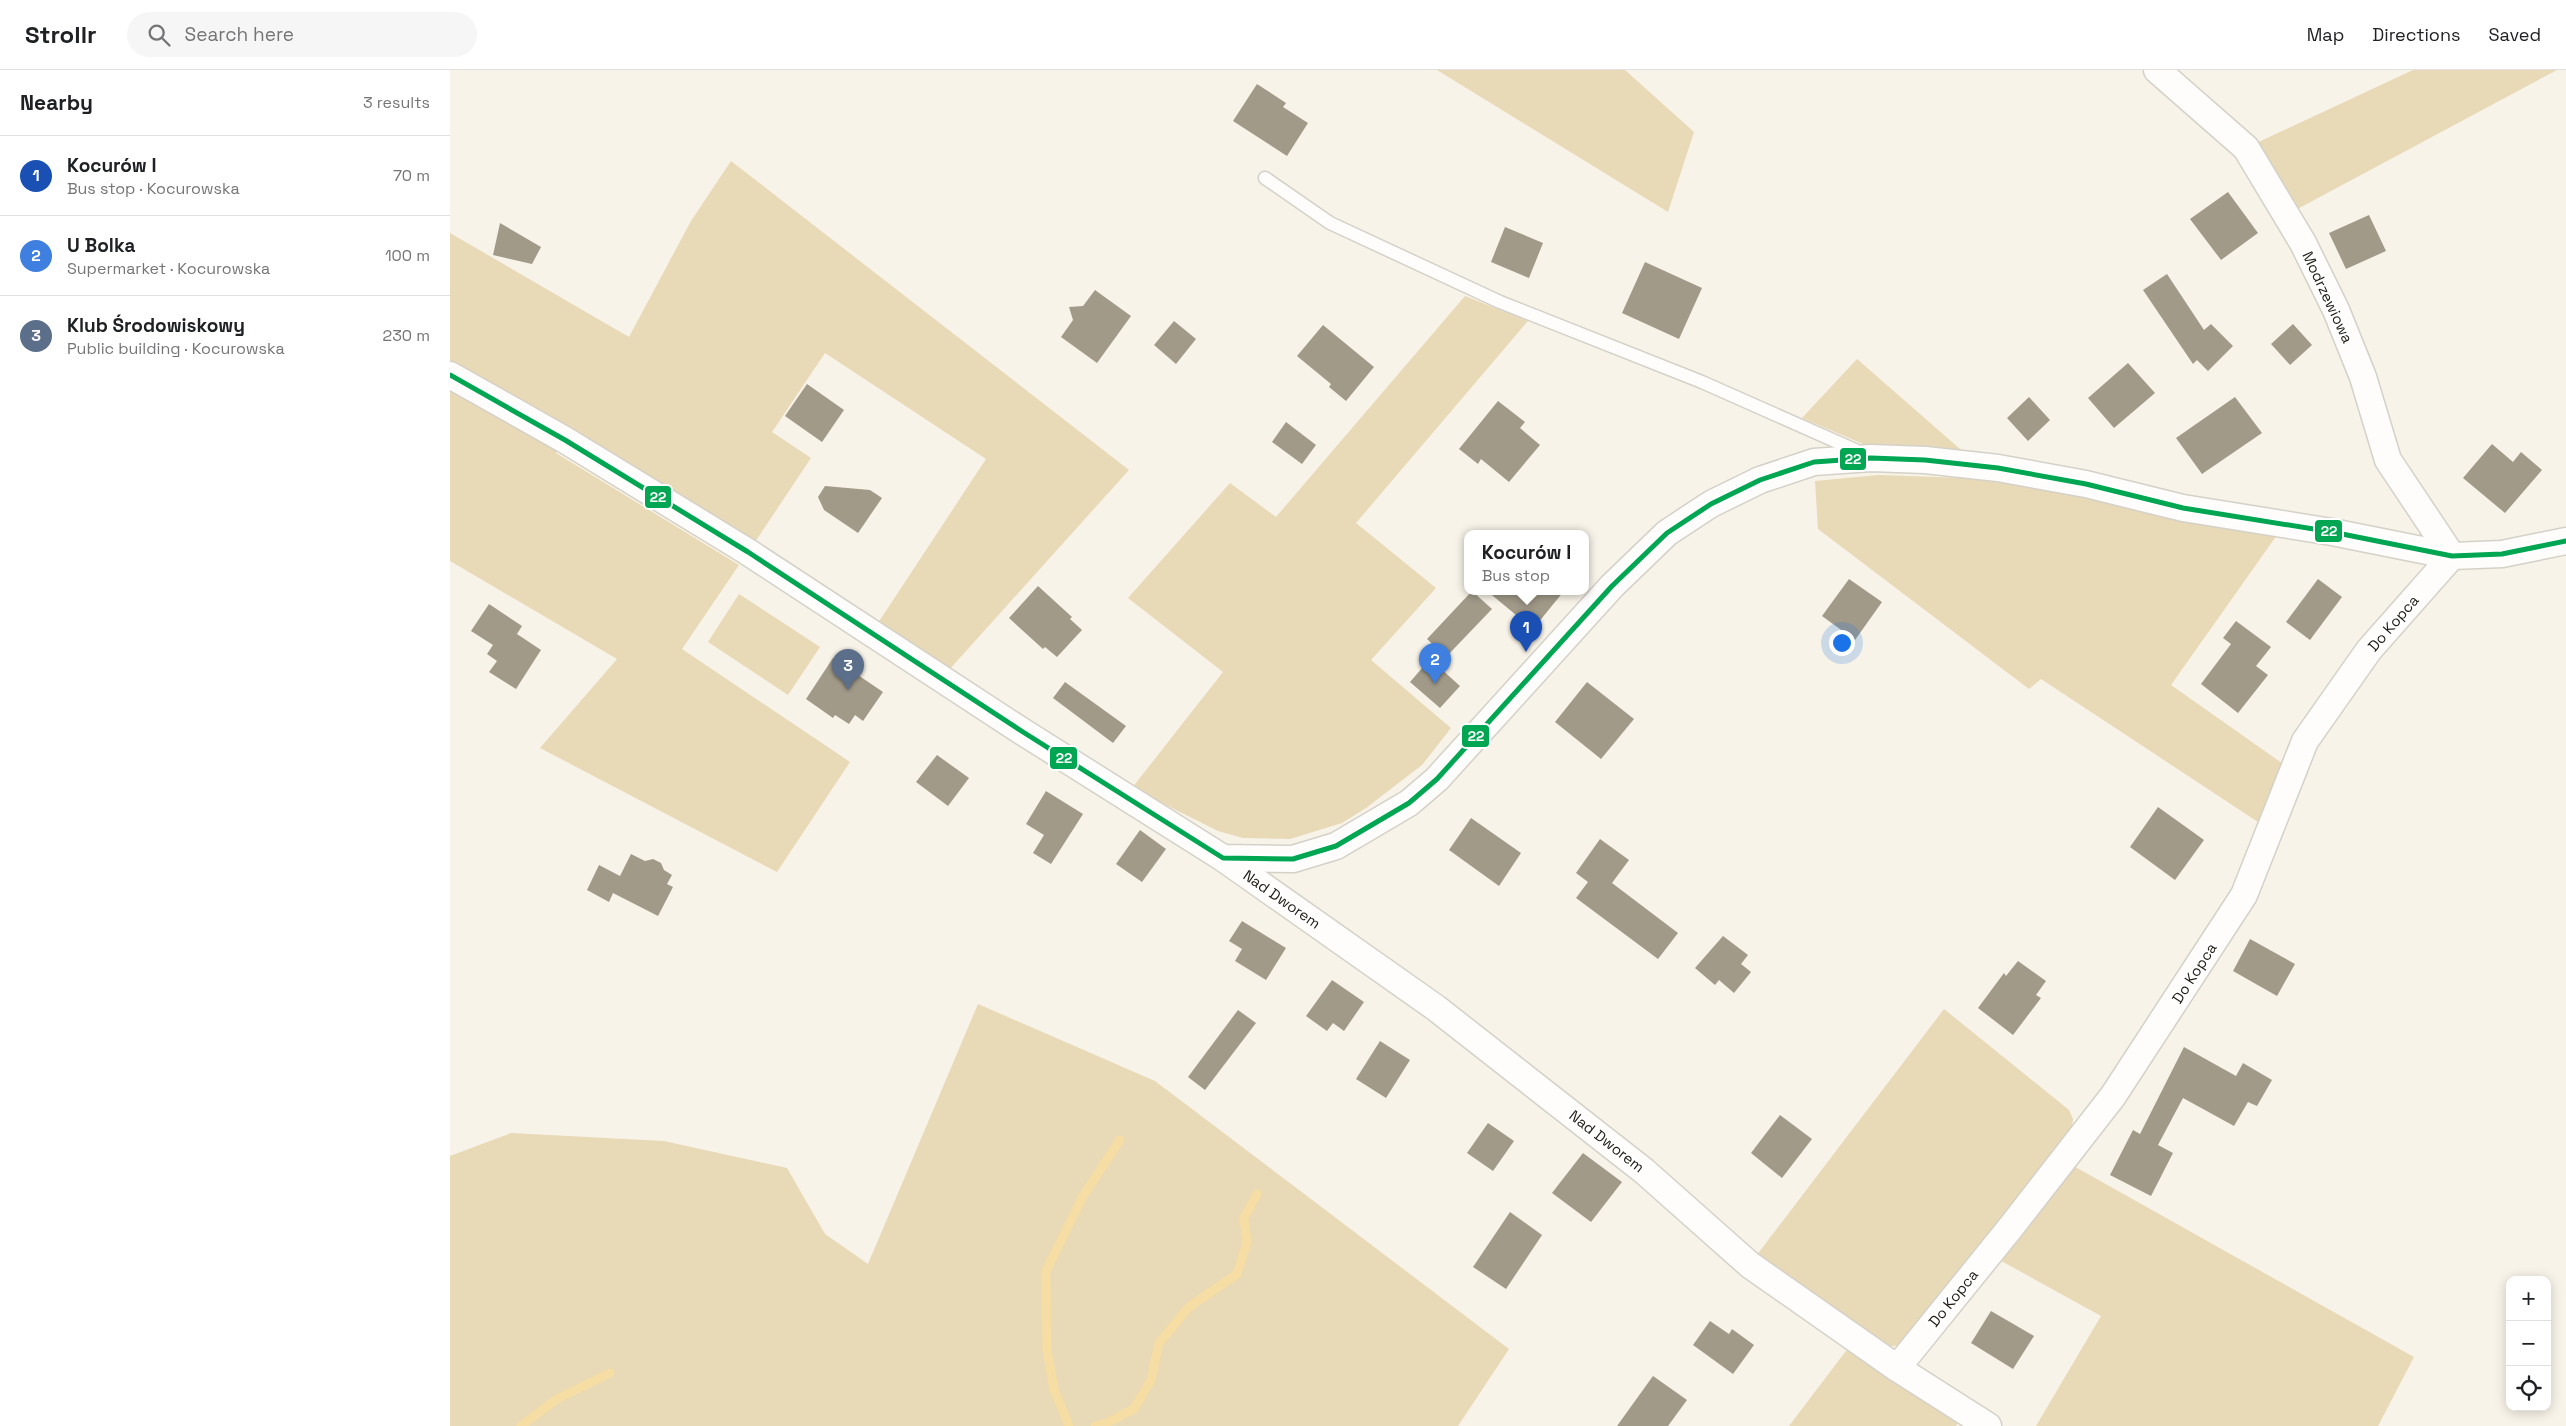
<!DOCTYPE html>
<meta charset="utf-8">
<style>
:root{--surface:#fff;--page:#f6f6f6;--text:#202124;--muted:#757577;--line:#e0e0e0;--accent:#6c6860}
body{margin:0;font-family:"Space Grotesk",sans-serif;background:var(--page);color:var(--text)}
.controls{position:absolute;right:15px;bottom:15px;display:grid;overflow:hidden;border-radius:10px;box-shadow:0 2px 12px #0003}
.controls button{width:45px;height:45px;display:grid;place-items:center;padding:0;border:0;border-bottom:1px solid var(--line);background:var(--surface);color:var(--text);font:25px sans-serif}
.you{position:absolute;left:1391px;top:572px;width:18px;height:18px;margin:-12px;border:4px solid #fff;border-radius:50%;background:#1a73e8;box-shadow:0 0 0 8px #1a73e833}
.badge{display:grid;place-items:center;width:32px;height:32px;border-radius:50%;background:var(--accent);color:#fff;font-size:16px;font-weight:700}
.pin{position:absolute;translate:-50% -41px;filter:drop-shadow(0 1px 2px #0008)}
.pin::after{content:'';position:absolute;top:26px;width:18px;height:15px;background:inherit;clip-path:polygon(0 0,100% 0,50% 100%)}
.popup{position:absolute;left:1014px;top:460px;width:125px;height:65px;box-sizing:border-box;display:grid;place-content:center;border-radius:10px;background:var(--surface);filter:drop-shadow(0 1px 4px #0005);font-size:16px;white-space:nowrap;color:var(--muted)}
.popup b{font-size:19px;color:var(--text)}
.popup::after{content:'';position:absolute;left:50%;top:100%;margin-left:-10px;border:10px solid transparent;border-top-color:var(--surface)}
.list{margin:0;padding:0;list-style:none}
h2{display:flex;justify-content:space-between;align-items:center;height:65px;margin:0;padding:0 20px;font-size:21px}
h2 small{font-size:16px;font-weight:400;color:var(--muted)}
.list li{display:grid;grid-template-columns:32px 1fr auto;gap:15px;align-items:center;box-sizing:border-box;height:80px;padding:0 20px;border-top:1px solid var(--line)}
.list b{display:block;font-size:19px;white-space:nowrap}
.list p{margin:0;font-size:16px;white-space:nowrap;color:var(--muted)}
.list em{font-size:16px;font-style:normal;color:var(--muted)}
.icon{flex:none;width:28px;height:28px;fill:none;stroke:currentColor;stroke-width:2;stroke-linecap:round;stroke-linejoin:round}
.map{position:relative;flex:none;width:2116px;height:1356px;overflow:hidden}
header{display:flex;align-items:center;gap:30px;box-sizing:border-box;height:70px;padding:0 25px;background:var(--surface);border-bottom:1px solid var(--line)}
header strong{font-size:24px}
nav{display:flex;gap:28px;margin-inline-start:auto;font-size:18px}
.search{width:350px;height:45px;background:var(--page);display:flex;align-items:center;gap:12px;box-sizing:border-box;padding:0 18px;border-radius:28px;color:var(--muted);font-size:19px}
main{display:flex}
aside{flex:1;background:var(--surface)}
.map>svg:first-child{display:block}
</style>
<header>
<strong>Strollr</strong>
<div class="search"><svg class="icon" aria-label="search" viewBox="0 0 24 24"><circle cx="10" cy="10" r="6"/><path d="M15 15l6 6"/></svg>Search here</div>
<nav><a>Map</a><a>Directions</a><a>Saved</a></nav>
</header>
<main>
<aside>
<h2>Nearby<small>3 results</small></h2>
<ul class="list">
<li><span class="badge" style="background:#1a4fb4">1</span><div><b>Kocurów I</b><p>Bus stop · Kocurowska</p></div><em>70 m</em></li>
<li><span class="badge" style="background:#3f7fe0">2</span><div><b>U Bolka</b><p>Supermarket · Kocurowska</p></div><em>100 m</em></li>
<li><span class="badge" style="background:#5c6f8a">3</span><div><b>Klub Środowiskowy</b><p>Public building · Kocurowska</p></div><em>230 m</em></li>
</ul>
</aside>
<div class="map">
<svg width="2116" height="1356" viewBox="0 0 2116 1356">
<rect width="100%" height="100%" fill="#f8f3e8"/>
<g fill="#e8d9b7">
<path d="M987,0h188l69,62 -26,80z"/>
<path d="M1963,0h144l-267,143 -40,-67z"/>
<path d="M281,91l398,309 -181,201 -70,-48 108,-164 -161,-106 -53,79 39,26 -56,84 -191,-101 -8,12 183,112 -57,84 168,113 -73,110 -237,-124 77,-89 -167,-98v-328l179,104 62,-116z"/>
<path d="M1015,226l63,25 -172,202 80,65 -65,72 80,68 -29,37 -56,43 -24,15 -52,16 -47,-1 -25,-7 -86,-43 91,-116 -95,-74 102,-115 46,34z"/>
<path d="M1407,289l111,97 -105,-12 -61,-26z"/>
<path d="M1429,405l87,3 84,12 131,30 96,15 -106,150 115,81 -25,58 -220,-145 -12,10 -211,-160 -3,-48z"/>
<path d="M289,524l81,53 -32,48 -80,-53z"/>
<path d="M528,934l177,77 354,268 -51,77h-1008v-270l61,-23 153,8 123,27 38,66 43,30z"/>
<path d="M1494,939l125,101 4,9 -1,9 -162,212 -10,5 -13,2 -134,-87z"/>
<path d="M1620,1094l344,193 -36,69h-342l65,-110 -105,-58z"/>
<path d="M1399,1277l112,70 -5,9h-167z"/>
</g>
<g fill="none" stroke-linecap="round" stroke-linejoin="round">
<g stroke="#f6dda3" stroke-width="9">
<path d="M71,1356l36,-27 53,-26"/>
<path d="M619,1356l-15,-37 -7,-39 -1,-79 37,-75 37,-56"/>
<path d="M645,1356l12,-3 27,-14 17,-29 8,-37 30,-36 48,-33 10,-32 -3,-24 13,-24"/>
</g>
</g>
<g fill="#a19a89">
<path d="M807,14l29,19 -3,4 25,16 -21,33 -54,-35z"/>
<path d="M1778,122l30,41 -37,27 -31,-41z"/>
<path d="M1919,145l17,36 -40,18 -17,-36z"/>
<path d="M50,153l41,24 -9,17 -39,-9z"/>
<path d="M1055,157l38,16 -14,35 -38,-16z"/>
<path d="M1195,192l57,26 -23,51 -57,-26z"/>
<path d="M1717,204l37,56 7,-6 22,22 -25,25 -11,-11 -4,4 -50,-74z"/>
<path d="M645,220l36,26 -34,47 -36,-26 12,-17 -4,-13 14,-1z"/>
<path d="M724,251l22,18 -20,25 -22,-19z"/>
<path d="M1843,254l19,21 -22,20 -19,-21z"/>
<path d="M873,255l51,42 -28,34 -17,-14 2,-3 -34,-28z"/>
<path d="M1678,293l27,30 -41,35 -26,-30z"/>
<path d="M357,314l37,26 -22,32 -37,-26z"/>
<path d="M1579,327l21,23 -22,21 -21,-23z"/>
<path d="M1785,327l27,36 -60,41 -26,-36z"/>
<path d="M1048,331l27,21 -5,6 20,17 -31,37 -28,-23 -3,5 -19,-15z"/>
<path d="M836,352l30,23 -14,19 -30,-22z"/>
<path d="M2042,374l21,18 8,-10 21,18 -37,43 -42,-35z"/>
<path d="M375,416l45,4 12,8 -24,35 -34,-23 -6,-13z"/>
<path d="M1399,509l33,23 -27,38 -33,-24z"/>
<path d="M1868,509l24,18 -32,43 -24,-18z"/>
<path d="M588,516l34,31 -2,2 12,11 -25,27 -12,-10 -2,2 -34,-31z"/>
<path d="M1022,521l20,18 -46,48 -19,-18z"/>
<path d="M1037,521h77l-31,38z"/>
<path d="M39,534l33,22 -5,8 24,16 -25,39 -27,-17 8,-11 -10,-7 6,-9 -22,-14z"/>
<path d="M1786,551l35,26 -15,19 12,9 -30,38 -37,-29 30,-40 -8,-6z"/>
<path d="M383,588l50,34 -20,29 -8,-6 -6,9 -14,-9 -2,3 -27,-19z"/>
<path d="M980,589l30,27 -20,22 -30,-26z"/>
<path d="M615,612l61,44 -13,17 -60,-45z"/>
<path d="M1137,612l47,37 -33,40 -46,-37z"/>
<path d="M487,685l32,23 -21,28 -32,-24z"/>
<path d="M596,721l37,23 -32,50 -18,-11 11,-18 -18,-11z"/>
<path d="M1708,737l46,33 -29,40 -45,-33z"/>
<path d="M1021,748l50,35 -22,33 -50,-36z"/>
<path d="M690,760l26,19 -24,33 -26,-18z"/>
<path d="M1150,769l29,21 -17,23 66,50 -20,26 -82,-61 12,-16 -12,-9z"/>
<path d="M181,784l14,7 8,-2 8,4 3,7 8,5 -5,9 6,3 -15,29 -45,-23 -4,9 -22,-12 12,-25 21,11z"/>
<path d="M792,851l44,27 -20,32 -31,-19 7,-12 -13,-8z"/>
<path d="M1273,866l25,19 -7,9 10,8 -17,21 -15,-13 -4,5 -20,-17z"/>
<path d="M1800,869l45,25 -18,32 -44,-25z"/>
<path d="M1568,891l28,20 -10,14 5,3 -28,37 -35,-27 26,-35 2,3z"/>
<path d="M882,910l32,22 -20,29 -11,-8 -6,8 -21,-15z"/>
<path d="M788,940l18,13 -51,67 -17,-13z"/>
<path d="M930,971l30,19 -24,38 -30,-19z"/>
<path d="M1734,977l52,29 7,-13 29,17 -15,26 -9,-4 -14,24 -51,-28 -25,47 15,8 -22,43 -41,-21 23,-45 7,4z"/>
<path d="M1330,1045l32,24 -30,39 -31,-25z"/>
<path d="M1038,1053l26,18 -21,30 -26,-18z"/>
<path d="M1133,1083l39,29 -31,40 -39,-29z"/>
<path d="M1060,1142l32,23 -36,54 -33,-22z"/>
<path d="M1541,1241l43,25 -21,33 -42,-26z"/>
<path d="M1260,1251l19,13 3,-5 22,16 -21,29 -40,-29z"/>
<path d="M1203,1306l34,24 -19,26h-51z"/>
</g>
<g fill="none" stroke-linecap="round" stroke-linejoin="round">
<g stroke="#d4d1c8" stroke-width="15">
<path id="lane" d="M815,108l65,45 170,79 202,80 160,71"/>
</g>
<g stroke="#d4d1c8" stroke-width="29">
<g id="street">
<path d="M1707,0l89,78 57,95 33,67 27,67 25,83 64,96"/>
<path d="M0,305l115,65 183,112 275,180 200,126 70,1 43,-13 73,-43 28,-24 175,-193 55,-53 44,-29 49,-24 54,-18 57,-4 54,2 73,8 88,16 97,24 149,24 120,24 50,-2 64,-13"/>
<path d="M773,788l213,150 208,163 106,94 147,103 91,58"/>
<path d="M1447,1298l114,-141 102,-131 131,-201 61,-154 64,-91 83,-94"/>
</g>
</g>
<use href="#lane" stroke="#fefdfc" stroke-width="12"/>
<use href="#street" stroke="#fefdfc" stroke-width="26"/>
<g stroke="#fff" stroke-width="9">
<path id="bus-1" d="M0,305l115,65 183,112 275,180 200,126 70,1 43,-13 73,-43 28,-24 175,-193 55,-53 44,-29 49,-24 54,-18 57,-4 54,2 73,8 88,16 97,24 149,24 120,24 50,-2 64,-13"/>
</g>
<use href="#bus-1" stroke="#00a651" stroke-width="5"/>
</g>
<g text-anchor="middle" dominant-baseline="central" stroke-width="5" stroke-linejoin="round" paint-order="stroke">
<g font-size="15" fill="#201d16" stroke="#fff">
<text transform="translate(1878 227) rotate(65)">Modrzewiowa</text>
<text transform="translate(1943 553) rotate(-49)">Do Kopca</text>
<text transform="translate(832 829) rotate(35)">Nad Dworem</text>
<text transform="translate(1744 903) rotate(-57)">Do Kopca</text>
<text transform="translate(1157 1071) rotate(38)">Nad Dworem</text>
<text transform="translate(1503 1228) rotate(-51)">Do Kopca</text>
</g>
</g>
<g stroke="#fff" stroke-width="2">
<rect x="1389" y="377" width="28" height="24" rx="5" fill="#00a651"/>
<rect x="194" y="415" width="28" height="24" rx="5" fill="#00a651"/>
<rect x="1864" y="449" width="29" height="24" rx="5" fill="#00a651"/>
<rect x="1011" y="654" width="29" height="24" rx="5" fill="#00a651"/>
<rect x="599" y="676" width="29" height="24" rx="5" fill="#00a651"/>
</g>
<g font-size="14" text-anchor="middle" font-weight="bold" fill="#fff">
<text x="1403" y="394">22</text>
<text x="208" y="432">22</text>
<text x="1879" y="466">22</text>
<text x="1026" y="671">22</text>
<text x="614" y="693">22</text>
</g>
</svg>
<div class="controls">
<button>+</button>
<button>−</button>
<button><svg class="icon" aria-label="locate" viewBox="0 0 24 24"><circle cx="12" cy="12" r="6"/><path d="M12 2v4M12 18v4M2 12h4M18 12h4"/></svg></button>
</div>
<div class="you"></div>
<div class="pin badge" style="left:1076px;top:582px;background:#1a4fb4">1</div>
<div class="popup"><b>Kocurów I</b>Bus stop</div>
<div class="pin badge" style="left:985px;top:614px;background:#3f7fe0">2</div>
<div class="pin badge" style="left:398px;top:620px;background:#5c6f8a">3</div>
</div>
</main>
